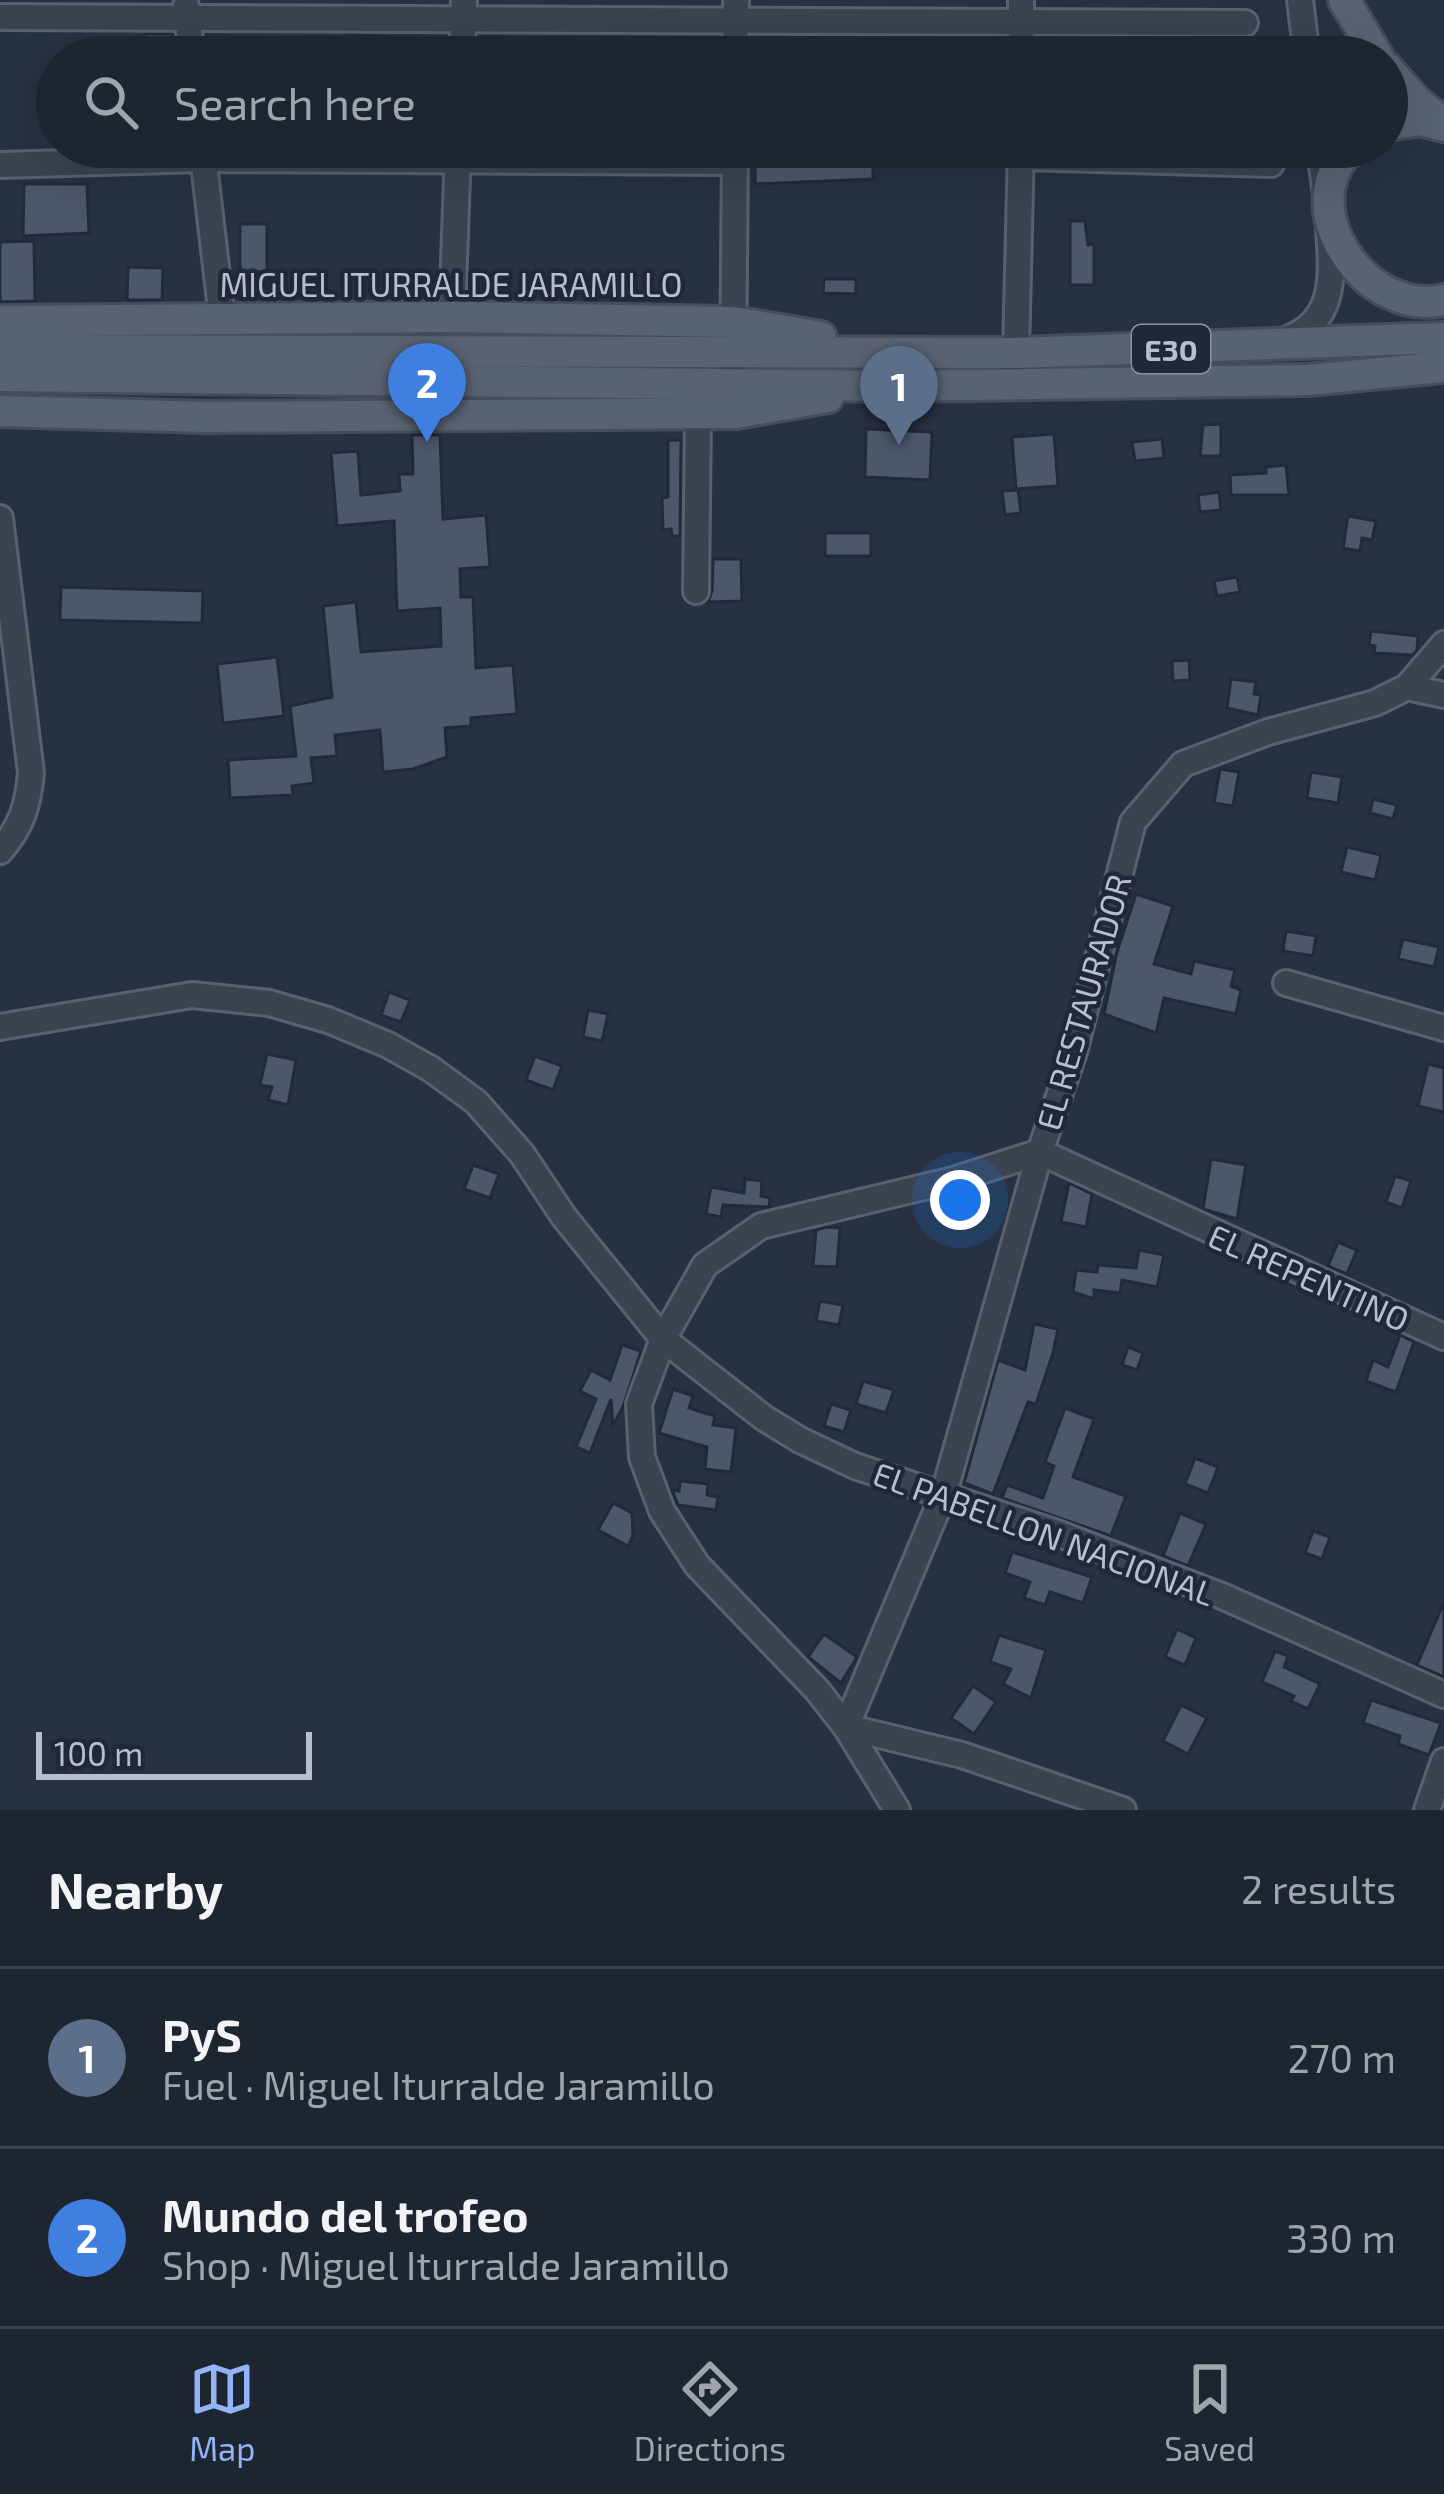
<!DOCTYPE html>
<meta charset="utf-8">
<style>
:root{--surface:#1d2531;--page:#252d39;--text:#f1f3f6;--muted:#a0a5ab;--line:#3b424d;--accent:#93b3f6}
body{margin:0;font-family:"Exo 2",sans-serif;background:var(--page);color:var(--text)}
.scale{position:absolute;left:36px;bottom:30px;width:276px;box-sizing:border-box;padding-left:12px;border:6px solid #b8becb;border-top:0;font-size:33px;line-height:42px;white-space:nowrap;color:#b8becb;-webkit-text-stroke:9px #202837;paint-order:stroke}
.you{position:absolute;left:960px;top:1200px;width:42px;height:42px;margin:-30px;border:9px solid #fff;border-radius:50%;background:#1a73e8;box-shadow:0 0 0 18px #1a73e833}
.badge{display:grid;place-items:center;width:78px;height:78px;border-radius:50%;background:var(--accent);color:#fff;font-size:39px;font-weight:700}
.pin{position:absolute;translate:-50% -99px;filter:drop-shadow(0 3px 6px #0008)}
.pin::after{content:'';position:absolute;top:63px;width:42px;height:36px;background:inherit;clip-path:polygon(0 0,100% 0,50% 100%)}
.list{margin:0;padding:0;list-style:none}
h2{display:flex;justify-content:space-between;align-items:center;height:156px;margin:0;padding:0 48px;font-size:51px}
h2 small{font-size:39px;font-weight:400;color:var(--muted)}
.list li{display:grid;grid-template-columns:78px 1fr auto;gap:36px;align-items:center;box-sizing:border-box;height:180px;padding:0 48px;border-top:3px solid var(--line)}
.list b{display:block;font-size:45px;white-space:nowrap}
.list p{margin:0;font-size:39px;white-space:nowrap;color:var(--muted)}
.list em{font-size:39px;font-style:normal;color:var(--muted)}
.icon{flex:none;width:66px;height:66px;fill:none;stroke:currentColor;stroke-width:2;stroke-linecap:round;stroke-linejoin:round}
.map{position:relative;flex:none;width:1444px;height:1810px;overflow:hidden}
.search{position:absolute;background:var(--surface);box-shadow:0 12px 48px #0002;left:36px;right:36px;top:36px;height:132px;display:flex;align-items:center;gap:30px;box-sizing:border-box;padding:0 42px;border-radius:66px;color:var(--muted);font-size:45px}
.sheet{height:516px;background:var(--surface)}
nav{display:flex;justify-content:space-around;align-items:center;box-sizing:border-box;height:168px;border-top:3px solid var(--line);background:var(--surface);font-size:33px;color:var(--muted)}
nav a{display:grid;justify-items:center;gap:6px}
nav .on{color:var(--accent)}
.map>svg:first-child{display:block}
</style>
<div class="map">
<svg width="1444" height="1810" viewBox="0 0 1444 1810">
<rect width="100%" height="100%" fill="#273141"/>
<g fill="#4d576a" stroke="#222a39" stroke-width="3">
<path d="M145,34h28l2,23h-29z"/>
<path d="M348,35l45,2v20h-45z"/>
<path d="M755,155h62v11h56v13l-118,5z"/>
<path d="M24,184h63l2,49 -66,3z"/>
<path d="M1070,221h15l3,24 6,-1v41h-24z"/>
<rect x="240" y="224" width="27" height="48"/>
<path d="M34,241l1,60 -35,1v-60z"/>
<path d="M128,267l35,1 -1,32h-35z"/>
<path d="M824,279h32v15l-33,-1z"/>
<path d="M1221,424v32h-21l3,-31z"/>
<path d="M866,429l66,3 -2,48 -65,-3z"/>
<path d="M1054,434l4,52 -42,3 -4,-52z"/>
<path d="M412,435h28l3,84 43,-4 4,52 -30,2 1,28h12l3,71 37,-3 4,49 -46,4v8l-26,2 2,29 -34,12 -30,3 -3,-42 -45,5 2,21 -26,2 3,25 -22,3 1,9 -63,3 -2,-38 68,-4 -6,-50 42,-9 -9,-91 33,-4 5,50 80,-6 -1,-38 -43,3 -3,-90 -57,5 -6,-73 27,-2 3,44 39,-4 -1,-17h14z"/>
<path d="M1162,439l2,19 -29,3 -3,-19z"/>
<path d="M668,440h13l-1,96h-8l-1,-7 -8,1 -1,-32 6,-1z"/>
<path d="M1286,465l3,30h-58l-1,-20 36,-2v-6z"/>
<path d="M1018,490l3,23 -16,2 -3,-24z"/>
<path d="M1219,492l2,18 -21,2 -2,-17z"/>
<path d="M1348,516l28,5 -4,19 -10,-2 -2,13 -17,-3z"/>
<rect x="825" y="533" width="46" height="23"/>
<path d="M713,559h28l1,42 -34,1 4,-11z"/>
<path d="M1237,577l3,15 -23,4 -3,-15z"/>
<path d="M61,587l142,4 -1,32 -142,-3z"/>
<path d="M1371,631l47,5 -1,14 -4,5 -39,-2 1,-7 -6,-1z"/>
<path d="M277,657l7,59 -61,7 -6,-59z"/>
<path d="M1189,660l1,20 -17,1 -1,-20z"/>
<path d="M1231,679l25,3 -2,12 7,1 -3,20 -31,-7z"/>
<path d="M1220,769l19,3 -6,34 -19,-3z"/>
<path d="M1311,772l31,5 -4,26 -31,-5z"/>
<path d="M1373,799l24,6 -4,14 -23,-6z"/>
<path d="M1347,847l34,8 -6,25 -34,-8z"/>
<path d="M1136,894l37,12 -19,58 37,10 3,-13 41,9 -4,16 10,4 -5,24 -72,-16 -8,35 -52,-19 13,-62z"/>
<path d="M1286,931l30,5 -3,20 -30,-5z"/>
<path d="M1403,939l36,8 -5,20 -36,-8z"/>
<path d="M389,992l21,8 -9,22 -20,-7z"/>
<path d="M588,1010l20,4 -6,27 -19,-4z"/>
<path d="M267,1054l29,6 -8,45 -20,-5 4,-13 -12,-2z"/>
<path d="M535,1056l27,10 -9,24 -27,-10z"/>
<path d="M1428,1064l16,4v44l-26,-6z"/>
<path d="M1211,1159l35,6 -9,54 -34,-10z"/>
<path d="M473,1165l26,9 -9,24 -26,-9z"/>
<path d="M1395,1176l16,5 -9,27 -16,-6z"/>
<path d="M745,1179l17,2 -1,15 9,2 -1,9 -46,-2 -2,12 -15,-3 5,-27 33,6z"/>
<path d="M1069,1183l23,11 -6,33 -25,-5z"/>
<path d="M826,1227l14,1 -3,39 -24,-1 3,-36z"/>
<path d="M1338,1242l19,8 -10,24 -19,-8z"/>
<path d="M1139,1250l25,5 -7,32 -35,-7 -2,13 -26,-3v9l-21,-7 3,-22 21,2 1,-7 38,3z"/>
<path d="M820,1301l23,4 -4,20 -23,-4z"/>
<path d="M1034,1324l24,5 -5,24 -17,51 -8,-2 -35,92 -29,-11 34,-123 27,10z"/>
<path d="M1400,1335l14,7 -18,50 -30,-11 7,-21 15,7z"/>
<path d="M622,1345l19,6 -18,56 -10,18 -2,-26 -21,54 -14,-6 20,-48 -16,-8 11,-21 19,10z"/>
<path d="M1128,1347l15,6 -6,17 -15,-5z"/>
<path d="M863,1381l31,9 -8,23 -30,-9z"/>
<path d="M673,1389l20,7 -4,12 26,8 -2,9 23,3 -5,44 -26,-3 2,-22 -48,-14z"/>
<path d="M831,1404l20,6 -7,22 -20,-6z"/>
<path d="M1065,1408l29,11 -21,58 53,19 -15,40 -109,-38 5,-13 36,13 11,-32 -9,-4z"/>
<path d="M1195,1458l23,9 -10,26 -23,-9z"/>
<path d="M680,1481l28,3 -1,11 11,2 -2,13 -38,-5 -6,-15 7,1z"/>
<path d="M613,1503l19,10 1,23 -5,10 -30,-16z"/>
<path d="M1180,1513l26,11 -18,42 -25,-10z"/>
<path d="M1313,1531l17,6 -8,22 -17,-6z"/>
<path d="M1012,1552l80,25 -9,26 -33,-11 -5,13 -21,-7 6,-16 -25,-9z"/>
<path d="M1444,1602v75l-27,-12z"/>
<path d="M1177,1629l19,9 -11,27 -20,-8z"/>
<path d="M824,1634l33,23 -16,26 -33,-26z"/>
<path d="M999,1635l47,15 -15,48 -28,-14 8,-15 -21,-7z"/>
<path d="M1275,1651l13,5 -4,11 36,17 -12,25 -17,-8 3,-5 -32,-14z"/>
<path d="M973,1686l23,16 -22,32 -23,-16z"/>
<path d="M1371,1700l70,23 -12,32 -31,-11 2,-8 -37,-13z"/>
<path d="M1181,1705l26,13 -19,36 -25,-13z"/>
</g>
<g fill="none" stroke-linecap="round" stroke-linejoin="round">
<g stroke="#59616e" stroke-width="30">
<g id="minor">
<path d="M1300,0l7,57"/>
<path d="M186,6l6,51"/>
<path d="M0,17l1245,6"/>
<path d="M462,57l2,-57"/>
<path d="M735,57l1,-57"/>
<path d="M1021,57v-57"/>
<path d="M202,147l20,171"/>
<path d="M1319,147l7,47"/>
<path d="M735,149l-2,233 4,20"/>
<path d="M1021,157l250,7"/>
<path d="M0,165l204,-6 531,3"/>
<path d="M452,317l6,-168"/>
<path d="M1285,340c52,-18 47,-65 44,-111"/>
<path d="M1011,384l5,-31 5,-206"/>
<path d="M0,518l31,255c-3,32 -9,53 -31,78"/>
<path d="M696,591l2,-178"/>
<path d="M1407,687l37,8"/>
<path d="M1286,983l158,45"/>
<path d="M0,1027l192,-32 77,8 59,17 60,25 43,24 45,33 46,52 42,63 99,122 101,79 36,22 55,26 202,67 165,63 222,99"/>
<path d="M1040,1152l-87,28 -192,46 -56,39 -42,74 -24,65 3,53 20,54 35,54 120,125 29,37 116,28 161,55"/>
<path d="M1040,1152l404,185"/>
<path d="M897,1810l-51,-83 98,-234 96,-341 34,-100 59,-230 50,-58 85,-32 107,-29 32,-16 37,-43"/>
<path d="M1427,1810l17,-49"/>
</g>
</g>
<g stroke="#454c5a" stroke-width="36">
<g id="major">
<path d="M1344,0l34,57"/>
<path d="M1387,68l28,32 29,24"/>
<path d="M1387,125l33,-5 24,6"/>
<path d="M1353,147c-65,57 11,171 91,153"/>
<path d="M0,321l452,-4 281,5 88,15"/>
<path d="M0,350l1016,3 428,-15"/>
<path d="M0,376l899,10 409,-6 136,-13"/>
<path d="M0,411l206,6 530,-4 92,-16"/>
</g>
</g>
<use href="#minor" stroke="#3b4351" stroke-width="24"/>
<use href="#major" stroke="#596271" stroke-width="30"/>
</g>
<g text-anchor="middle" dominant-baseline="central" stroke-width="9" stroke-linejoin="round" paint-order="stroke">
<rect fill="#202837" stroke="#8a919f" stroke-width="3" x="1132" y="325" width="78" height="48" rx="9"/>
<g font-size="30" font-weight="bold" fill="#b8becb">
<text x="1171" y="349">E30</text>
</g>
<g font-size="33" fill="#b8becb" stroke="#202837">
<text x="451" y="284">MIGUEL ITURRALDE JARAMILLO</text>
<text transform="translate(1083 1002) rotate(-74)">EL RESTAURADOR</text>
<text transform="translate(1309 1277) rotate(24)">EL REPENTINO</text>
<text transform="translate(1044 1533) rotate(20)">EL PABELLON NACIONAL</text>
</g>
</g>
</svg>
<div class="scale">100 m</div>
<div class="you"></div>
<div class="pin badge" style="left:899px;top:445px;background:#5c6f8a">1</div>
<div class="pin badge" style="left:427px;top:442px;background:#3f7fe0">2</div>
<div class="search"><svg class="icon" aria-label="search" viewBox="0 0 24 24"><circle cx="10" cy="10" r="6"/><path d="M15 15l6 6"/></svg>Search here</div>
</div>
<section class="sheet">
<h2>Nearby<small>2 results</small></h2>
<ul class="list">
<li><span class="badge" style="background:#5c6f8a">1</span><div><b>PyS</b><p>Fuel · Miguel Iturralde Jaramillo</p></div><em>270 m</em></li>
<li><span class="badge" style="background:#3f7fe0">2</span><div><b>Mundo del trofeo</b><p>Shop · Miguel Iturralde Jaramillo</p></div><em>330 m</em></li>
</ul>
</section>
<nav>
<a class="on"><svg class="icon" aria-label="map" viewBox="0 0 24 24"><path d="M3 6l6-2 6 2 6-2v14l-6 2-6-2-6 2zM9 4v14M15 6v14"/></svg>Map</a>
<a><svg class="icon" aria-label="directions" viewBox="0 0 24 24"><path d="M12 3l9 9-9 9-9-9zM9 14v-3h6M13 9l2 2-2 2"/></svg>Directions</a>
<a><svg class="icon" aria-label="saved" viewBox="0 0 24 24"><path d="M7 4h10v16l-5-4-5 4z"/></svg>Saved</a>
</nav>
